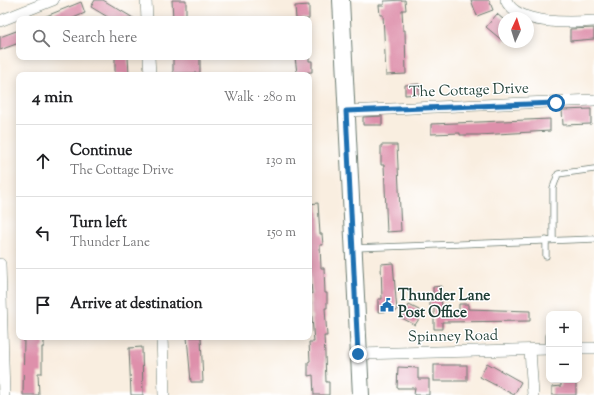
<!DOCTYPE html>
<meta charset="utf-8">
<style>
:root{--surface:#fff;--page:#f6f6f6;--text:#202124;--muted:#757577;--line:#e0e0e0}
body{margin:0;font-family:"Sorts Mill Goudy",serif;background:var(--page);color:var(--text)}
.controls{position:absolute;right:12px;bottom:12px;display:grid;overflow:hidden;border-radius:8px;box-shadow:0 2px 10px #0003}
.controls button{width:36px;height:36px;display:grid;place-items:center;padding:0;border:0;border-bottom:1px solid var(--line);background:var(--surface);color:var(--text);font:20px sans-serif}
.compass{position:absolute;left:498px;top:12px;width:36px;height:36px;border-radius:50%;background:var(--surface);box-shadow:0 2px 10px #0003;rotate:4deg}
.stop{position:absolute;width:12px;height:12px;margin:-9px;border:3px solid #1f6fb2;border-radius:50%;background:#fff}
.stop.end{background:#1f6fb2;border-color:#fff;box-shadow:0 1px 4px #0008}
.list{margin:0;padding:0;list-style:none}
h2{display:flex;justify-content:space-between;align-items:center;height:52px;margin:0;padding:0 16px;font-size:17px}
h2 small{font-size:13px;font-weight:400;color:var(--muted)}
.list li{display:grid;grid-template-columns:26px 1fr auto;gap:12px;align-items:center;box-sizing:border-box;height:72px;padding:0 16px;border-top:1px solid var(--line)}
.list b{display:block;font-size:15px;white-space:nowrap}
.list p{margin:0;font-size:13px;white-space:nowrap;color:var(--muted)}
.list em{font-size:13px;font-style:normal;color:var(--muted)}
.icon{flex:none;width:22px;height:22px;fill:none;stroke:currentColor;stroke-width:2;stroke-linecap:round;stroke-linejoin:round}
.map{position:relative;flex:none;width:594px;height:395px;overflow:hidden}
.search{position:absolute;background:var(--surface);box-shadow:0 2px 10px #0003;left:16px;top:16px;width:296px;height:44px;display:flex;align-items:center;gap:10px;box-sizing:border-box;padding:0 14px;border-radius:8px;color:var(--muted);font-size:15px}
.panel{position:absolute;background:var(--surface);box-shadow:0 2px 10px #0003;left:16px;top:72px;width:296px;height:268px;border-radius:8px}
.map>svg:first-child{display:block}
</style>
<div class="map">
<svg width="594" height="395" viewBox="0 0 594 395">
<rect width="100%" height="100%" fill="#fff"/>
<filter id="ink" filterUnits="userSpaceOnUse"><feTurbulence type="fractalNoise" baseFrequency=".025" numOctaves="2"/><feDisplacementMap in="SourceGraphic" scale="8" xChannelSelector="R" yChannelSelector="G"/><feConvolveMatrix kernelMatrix="1 2 1 2 8 2 1 2 1" color-interpolation-filters="sRGB"/></filter>
<filter id="wash" filterUnits="userSpaceOnUse"><feTurbulence type="fractalNoise" baseFrequency=".012" numOctaves="4" result="noise"/><feDisplacementMap in="SourceGraphic" scale="16" xChannelSelector="R" yChannelSelector="G"/><feGaussianBlur stdDeviation="0.9" result="paint"/><feColorMatrix in="noise" values="0 0 0 0 0 0 0 0 0 0 0 0 0 0 0 0 0 1.4 0 .05"/><feComposite in="paint" operator="in"/></filter>
<g filter="url(#wash)">
<rect width="100%" height="100%" fill="#f9eee0"/>
<g id="blocks">
<g fill="#de90ab">
<path d="M95,0h8l32,19h-24l-20,-12z"/>
<path d="M172,0h14v19h-13z"/>
<path d="M405,0l1,10h-4l1,20h2l1,44 -20,1 -3,-60h-3l-1,-10h5v-4z"/>
<path d="M471,0h18l4,10 -16,6z"/>
<path d="M81,2l4,11 -14,6h-32z"/>
<path d="M309,5v14h-13l-1,-13z"/>
<path d="M497,14l7,6v22l-18,-15z"/>
<path d="M594,28v11l-24,2v-12z"/>
<path d="M19,30v13l-19,7v-13z"/>
<path d="M115,57h13l1,18h-14z"/>
<rect x="173" y="57" width="27" height="16"/>
<path d="M295,57h14v4h3v11l-15,1z"/>
<path d="M419,84v10l-14,1v-10z"/>
<path d="M591,109v15l-28,1 -1,-15z"/>
<path d="M382,116v9h-19v-8z"/>
<path d="M550,119v12l-71,4h-19v-2l-29,1v-10z"/>
<path d="M381,145h16l4,86 -14,1 -3,-67h-3z"/>
<path d="M318,203l2,31h2l1,11h-3l1,23h3l1,25h2v15h-2l2,28h-3l1,18 1,28h3v13h-15l-1,-20 -5,1v-14l2,-1 -1,-19h5l-4,-48h2l-3,-34v-56z"/>
<path d="M393,263l4,48 -19,1v-13h4l-1,-35z"/>
<path d="M441,286l1,26 17,-1v-7h9v5l62,2v10l-88,1v7h-8v-23h-4v-11h3v-8z"/>
<path d="M409,305l10,5v9l-4,6 -13,-7z"/>
<path d="M24,337h20v10h-2v26h-4l1,22h-16z"/>
<path d="M187,337h14l2,45h-12z"/>
<path d="M142,347l1,48h-12l-2,-47z"/>
<path d="M487,363l34,19 -7,13 -34,-18z"/>
<rect x="434" y="365" width="33" height="16"/>
<path d="M398,367l20,1v11h11v16h-15l1,-7h-18z"/>
<path d="M561,380h15v15h-24v-8l9,-1z"/>
</g>
</g>
</g>
<g filter="url(#ink)">
<use href="#blocks" fill-opacity="0" stroke="#6b7b70" stroke-width="1"/>
<g fill="none" stroke-linecap="round" stroke-linejoin="round">
<g stroke="#6b7b70" stroke-width="7">
<g id="lane">
<path d="M546,240v16"/>
<path d="M553,240v-52l5,-14 36,-5"/>
<path d="M355,248l239,-9"/>
<path d="M549,336v9"/>
</g>
</g>
<g stroke="#6b7b70" stroke-width="12">
<g id="street">
<path d="M146,0l1,19"/>
<path d="M506,0c10,25 65,23 88,21"/>
<path d="M0,21l53,-21"/>
<path d="M149,57l1,18"/>
<path d="M346,111l248,-11"/>
<path d="M0,264l4,131"/>
<path d="M162,337l2,58"/>
<path d="M579,348h15"/>
<path d="M530,350l3,45"/>
<path d="M358,354l191,-5"/>
</g>
</g>
<g stroke="#6b7b70" stroke-width="18">
<path id="secondary" d="M341,0l20,395"/>
</g>
<use href="#lane" stroke="#fff" stroke-width="5.5"/>
<use href="#street" stroke="#fff" stroke-width="11"/>
<use href="#secondary" stroke="#fff" stroke-width="16"/>
</g>
</g>
<g fill="none" stroke-linecap="round" stroke-linejoin="round" filter="url(#ink)">
<path stroke="#1f6fb2" stroke-width="5" d="M358,354l-12,-243 210,-8"/>
</g>
<defs>
<g id="civic-bare" transform="scale(1.08)"><path d="M-.6-6.5H3V-4.5H.6V-3L4-1V1h2V6H-6V1h2V-1L-.6-3ZM-1.2 2.5V6h2.4V2.5Z" fill="#1f6fb2" stroke="#fff" stroke-width="2.5" paint-order="stroke"/></g>
</defs>
<g fill-rule="evenodd">
<use href="#civic-bare" x="387" y="305"/>
</g>
<g text-anchor="middle" dominant-baseline="central" stroke-width="3" stroke-linejoin="round" paint-order="stroke">
<g font-size="15" fill="#1f3d34" stroke="#fff">
<text transform="translate(469 91) rotate(-2)">The Cottage Drive</text>
<text transform="translate(453 337) rotate(-1)">Spinney Road</text>
</g>
<g font-size="15" font-weight="bold" fill="#1f3d34" stroke="#fff" text-anchor="start">
<text x="398" y="296">Thunder Lane<tspan x="398" dy="17">Post Office</tspan></text>
</g>
</g>
</svg>
<div class="controls">
<button>+</button>
<button>−</button>
</div>
<svg class="compass" viewBox="-18 -18 36 36"><path d="M0-13l5 13h-10z" fill="#e53935"/><path d="M0 13l5-13h-10z" fill="#757577"/></svg>
<div class="stop" style="left:556px;top:103px"></div>
<div class="stop end" style="left:358px;top:354px"></div>
<div class="search"><svg class="icon" aria-label="search" viewBox="0 0 24 24"><circle cx="10" cy="10" r="6"/><path d="M15 15l6 6"/></svg>Search here</div>
<section class="panel">
<h2>4 min<small>Walk · 280 m</small></h2>
<ul class="list">
<li><svg class="icon" aria-label="ahead" viewBox="0 0 24 24"><path d="M12 20V5M6 11l6-6 6 6"/></svg><div><b>Continue</b><p>The Cottage Drive</p></div><em>130 m</em></li>
<li><svg class="icon" aria-label="left" viewBox="0 0 24 24"><path d="M17 20v-9H6M10 6l-5 5 5 5"/></svg><div><b>Turn left</b><p>Thunder Lane</p></div><em>150 m</em></li>
<li><svg class="icon" aria-label="arrive" viewBox="0 0 24 24"><path d="M6 21V4h12l-3 4 3 4H6"/></svg><div><b>Arrive at destination</b></div></li>
</ul>
</section>
</div>
